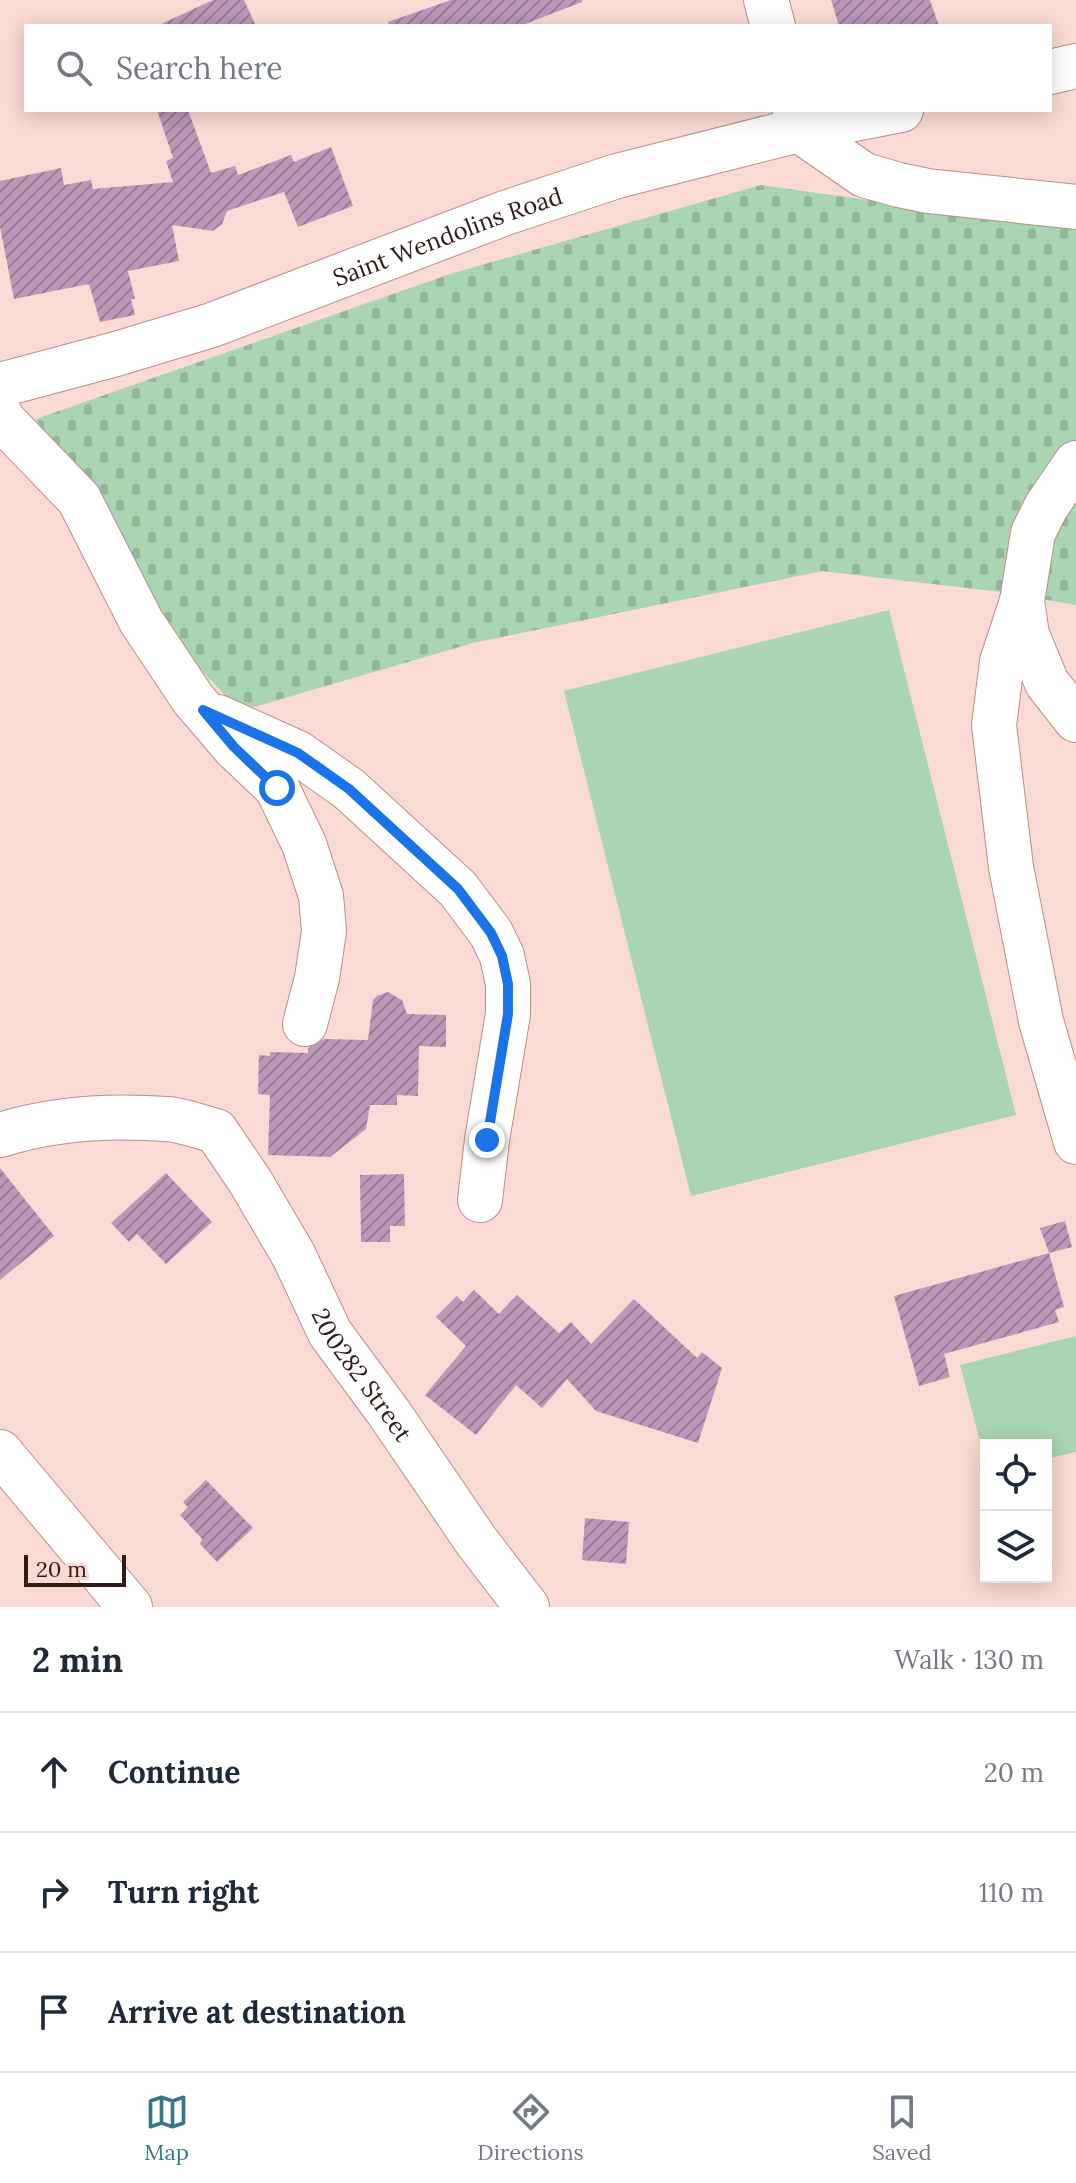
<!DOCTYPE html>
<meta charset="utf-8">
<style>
:root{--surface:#fff;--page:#f2f2f3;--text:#1f2937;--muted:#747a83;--line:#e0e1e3;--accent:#337985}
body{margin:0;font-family:Lora,serif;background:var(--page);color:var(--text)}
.controls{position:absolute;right:24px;bottom:24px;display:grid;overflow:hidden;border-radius:0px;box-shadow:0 4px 20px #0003}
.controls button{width:72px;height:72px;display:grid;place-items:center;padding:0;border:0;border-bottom:2px solid var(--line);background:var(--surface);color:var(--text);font:40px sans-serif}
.scale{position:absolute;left:24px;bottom:20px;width:102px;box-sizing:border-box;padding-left:8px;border:4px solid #2f1c19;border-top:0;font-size:22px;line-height:28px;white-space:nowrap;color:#2f1c19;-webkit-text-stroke:6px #fadad4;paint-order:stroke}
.stop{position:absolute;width:24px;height:24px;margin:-18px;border:6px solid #1a73e8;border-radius:50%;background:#fff}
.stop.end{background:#1a73e8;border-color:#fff;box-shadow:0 2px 8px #0008}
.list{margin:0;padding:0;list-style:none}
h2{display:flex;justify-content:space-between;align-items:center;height:104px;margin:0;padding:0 32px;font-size:34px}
h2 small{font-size:26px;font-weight:400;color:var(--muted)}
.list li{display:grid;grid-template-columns:52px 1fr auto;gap:24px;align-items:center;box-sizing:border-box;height:120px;padding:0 32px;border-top:2px solid var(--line)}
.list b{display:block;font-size:30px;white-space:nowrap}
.list em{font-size:26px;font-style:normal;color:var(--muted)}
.icon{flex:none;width:44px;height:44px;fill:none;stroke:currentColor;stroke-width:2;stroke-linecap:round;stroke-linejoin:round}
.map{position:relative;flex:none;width:1076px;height:1607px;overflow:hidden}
.search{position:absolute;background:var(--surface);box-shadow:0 4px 20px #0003;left:24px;right:24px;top:24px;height:88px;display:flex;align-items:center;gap:20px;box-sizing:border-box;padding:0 28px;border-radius:0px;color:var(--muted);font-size:30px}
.sheet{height:464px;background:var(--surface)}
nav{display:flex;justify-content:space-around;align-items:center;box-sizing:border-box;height:112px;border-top:2px solid var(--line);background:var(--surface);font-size:22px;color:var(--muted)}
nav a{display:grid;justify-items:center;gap:4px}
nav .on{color:var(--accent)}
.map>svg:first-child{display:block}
</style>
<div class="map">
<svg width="1076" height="1607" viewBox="0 0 1076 1607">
<defs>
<pattern id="cemetery-stones" width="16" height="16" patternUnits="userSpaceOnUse" patternTransform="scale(2)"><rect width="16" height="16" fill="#a9d5b2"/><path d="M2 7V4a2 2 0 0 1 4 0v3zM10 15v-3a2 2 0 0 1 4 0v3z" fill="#92b698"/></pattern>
<pattern id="building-hatch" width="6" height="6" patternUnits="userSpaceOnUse" patternTransform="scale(2)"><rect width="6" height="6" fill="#bc98b8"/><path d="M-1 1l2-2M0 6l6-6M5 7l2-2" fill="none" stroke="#997b95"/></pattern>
</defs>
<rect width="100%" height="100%" fill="#fadad4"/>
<path fill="url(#cemetery-stones)" d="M761,185l244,34 71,6v380l-75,-13 -179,-21 -349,72 -233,68 -93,-98 -111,-194 414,-145z"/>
<g fill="#a9d5b2">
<path d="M889,610l127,505 -325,81 -127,-505z"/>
<path d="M1076,1336v116l-30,7v-14h-60v19l-26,-99z"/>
</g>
<g fill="url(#building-hatch)">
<path d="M213,0h31l12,26h-99z"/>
<path d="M451,0h131v2l-62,24h-131l-1,-4z"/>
<path d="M831,0h99l9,26h-100z"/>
<path d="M157,110h31l23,63 24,-7 3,9 53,-20 3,7 37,-15 22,59 -55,21 -14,-35 -57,19 -5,13 -9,7 -41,-6 7,36 -51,10 7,28h-4l4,16 -35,7 -11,-38 -75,15 -14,-72v-46l61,-13 3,17 27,-5 2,9 80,-7 -7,-21 7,-3z"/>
<path d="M388,992l14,8 5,14 39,1v32l-27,-1 -1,50 -21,-1v10h-27l-4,24 -36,28 -62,-2 2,-60 -12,-1 1,-39 11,1v-4l38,1v-5l16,-9 44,1 5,-40 4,-4z"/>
<path d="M0,1168l54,68 -54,44z"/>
<path d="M166,1173l46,49 -46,42 -29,-30 -8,8 -18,-19z"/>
<path d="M404,1174l1,52h-15v16h-29l-1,-67z"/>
<path d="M1065,1221l7,26 -23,6 15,54 -9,3 4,12 -115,32 6,23 -31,9 -25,-90 155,-43 -9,-25z"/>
<path d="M474,1290l25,24 18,-19 42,38 12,-11 20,22 43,-45 63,59 5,-6 20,16 -24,75 -102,-32 -29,-32 -25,29 -26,-23 -40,50 -51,-40 41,-49 -30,-29 21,-21 6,6z"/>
<path d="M206,1480l47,48 -36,34 -17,-18 2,-5 -22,-24 8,-8 -5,-5z"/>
<path d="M585,1518l44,4 -3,42 -44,-4z"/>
</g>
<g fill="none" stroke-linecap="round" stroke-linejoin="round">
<g stroke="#be8e85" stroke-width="46">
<g id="minor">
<path d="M766,0l7,26"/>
<path d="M1050,72l26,-6"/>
<path d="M795,112l4,18 65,45 35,10 29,6 148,16"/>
<path id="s1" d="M0,385l116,-31 96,-29 293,-112 112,-37 182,-46 102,-20"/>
<path d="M0,414l2,5 77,80 62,122 52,78 41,48 43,41 27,56 17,52 3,35 -7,47 -12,46"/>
<path d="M1076,463l-30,44 -13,26 -11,68 5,34 20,48 29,37"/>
<path d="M1022,601l-20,61 -8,63 17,142 30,154 35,121"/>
<path d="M218,717l80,36 51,36 109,100 33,44 11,23 6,28v30l-21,126 -7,60"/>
<path id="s2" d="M0,1135c53,-17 112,-20 167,-16 16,1 33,8 49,12l34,50 44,75 36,77 59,80 88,129 50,65"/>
<path d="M0,1452l130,155"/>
</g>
</g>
<use href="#minor" stroke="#fff" stroke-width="44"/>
</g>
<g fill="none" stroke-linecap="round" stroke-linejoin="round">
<path stroke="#1a73e8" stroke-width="10" d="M277,788l-43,-41 -31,-37 95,43 51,36 109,100 33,44 11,23 6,28v30l-21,126"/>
</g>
<g text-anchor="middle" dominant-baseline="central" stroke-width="6" stroke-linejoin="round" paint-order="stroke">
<g font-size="24" fill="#2f1c19" stroke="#fadad4">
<text stroke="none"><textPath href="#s1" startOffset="472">Saint Wendolins Road</textPath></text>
<text stroke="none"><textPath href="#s2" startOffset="504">200282 Street</textPath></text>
</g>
</g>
</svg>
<div class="controls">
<button><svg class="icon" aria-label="locate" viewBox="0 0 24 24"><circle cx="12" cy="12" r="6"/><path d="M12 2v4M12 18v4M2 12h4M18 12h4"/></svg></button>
<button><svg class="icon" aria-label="layers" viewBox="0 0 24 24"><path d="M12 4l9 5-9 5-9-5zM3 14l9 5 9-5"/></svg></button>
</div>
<div class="scale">20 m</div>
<div class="stop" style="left:277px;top:788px"></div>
<div class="stop end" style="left:487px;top:1140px"></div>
<div class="search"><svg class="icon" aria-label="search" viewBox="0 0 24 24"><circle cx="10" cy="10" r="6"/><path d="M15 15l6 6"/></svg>Search here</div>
</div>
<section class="sheet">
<h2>2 min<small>Walk · 130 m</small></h2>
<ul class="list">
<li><svg class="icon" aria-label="ahead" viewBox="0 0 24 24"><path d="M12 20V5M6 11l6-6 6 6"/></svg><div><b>Continue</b></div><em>20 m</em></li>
<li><svg class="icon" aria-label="right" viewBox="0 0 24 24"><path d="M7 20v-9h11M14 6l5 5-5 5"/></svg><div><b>Turn right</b></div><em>110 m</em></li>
<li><svg class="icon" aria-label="arrive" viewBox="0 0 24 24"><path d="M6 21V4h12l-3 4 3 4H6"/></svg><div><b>Arrive at destination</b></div></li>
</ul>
</section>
<nav>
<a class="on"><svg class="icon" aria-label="map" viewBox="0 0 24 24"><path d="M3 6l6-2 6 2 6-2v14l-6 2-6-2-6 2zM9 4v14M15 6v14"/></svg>Map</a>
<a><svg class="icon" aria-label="directions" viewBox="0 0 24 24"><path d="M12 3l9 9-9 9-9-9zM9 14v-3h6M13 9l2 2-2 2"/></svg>Directions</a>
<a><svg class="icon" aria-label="saved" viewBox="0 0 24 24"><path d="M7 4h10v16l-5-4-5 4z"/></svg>Saved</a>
</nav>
